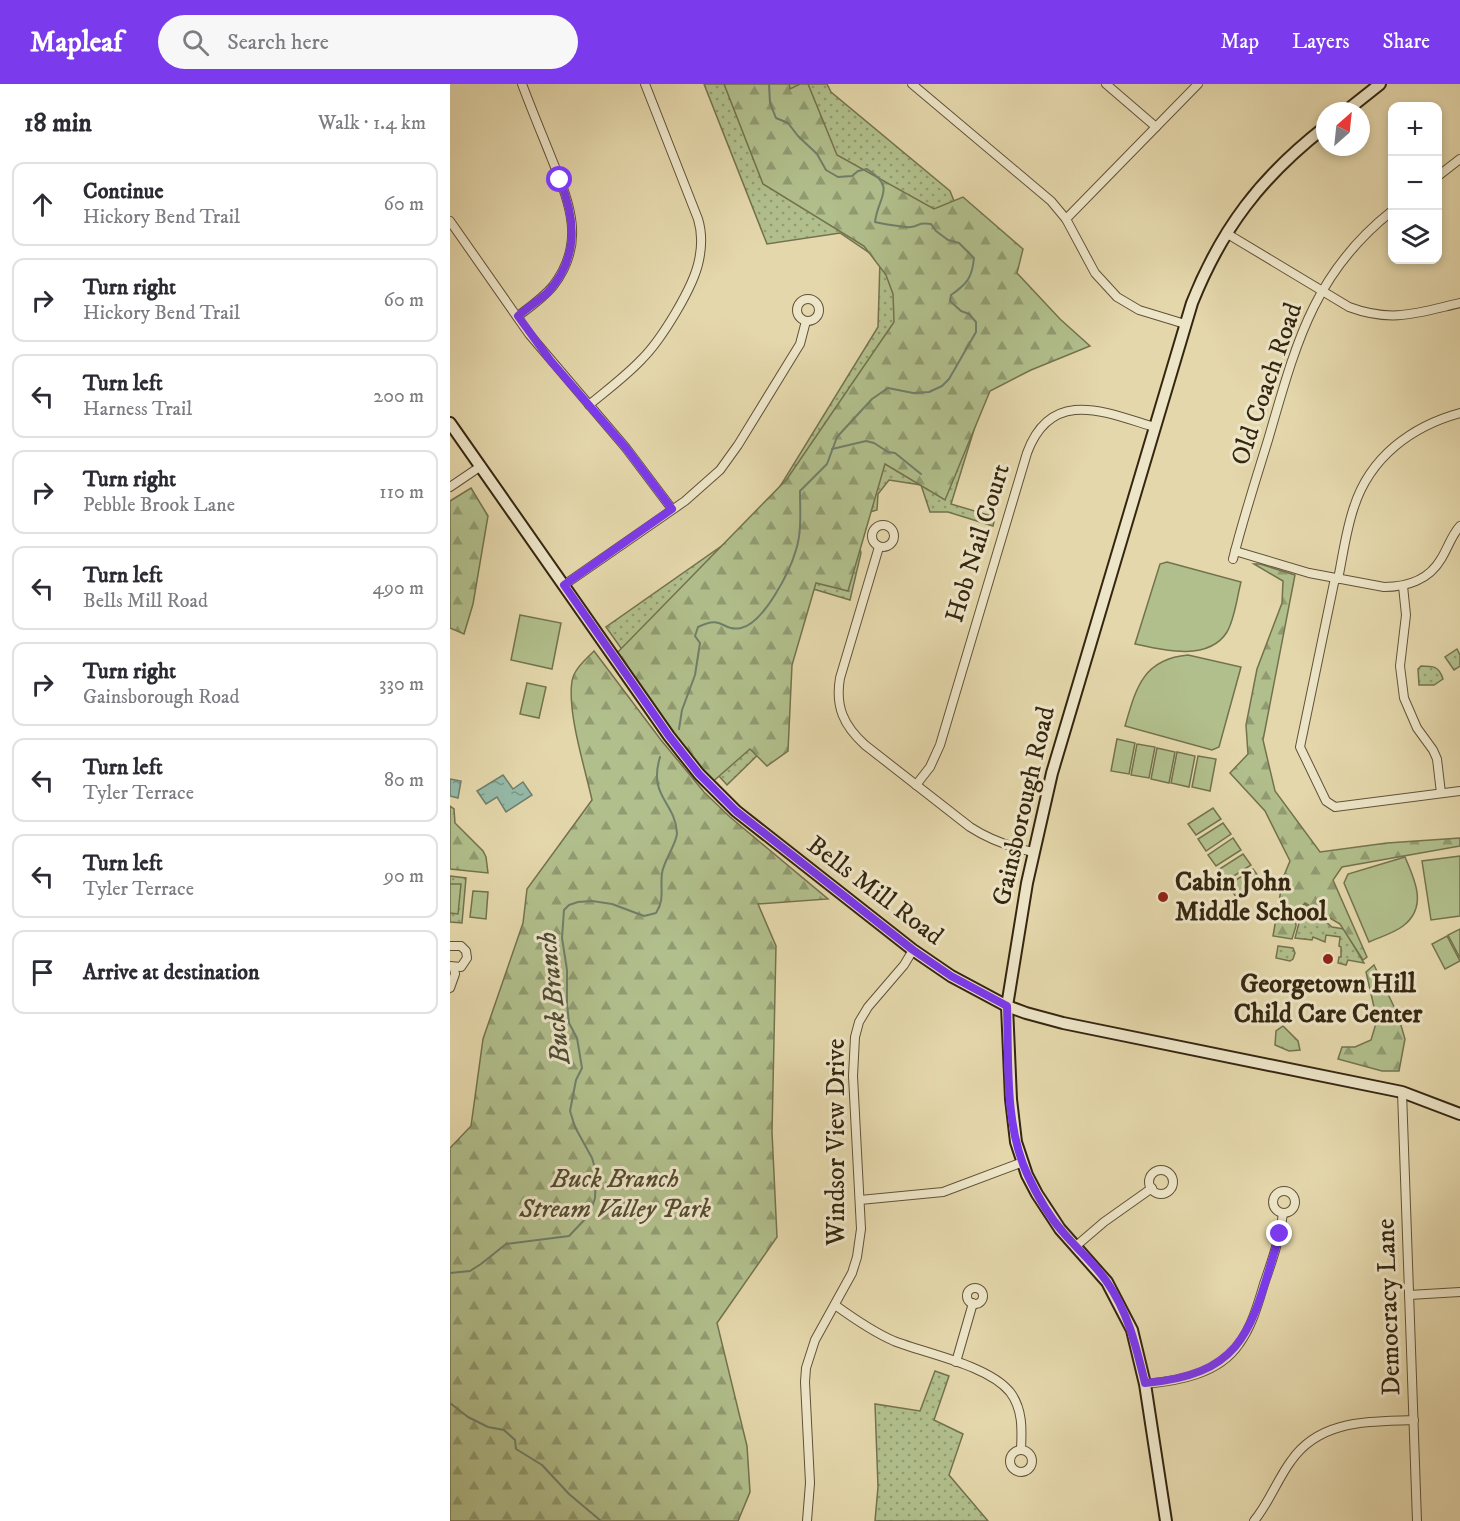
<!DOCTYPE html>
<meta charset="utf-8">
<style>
:root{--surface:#fff;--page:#f7f7f7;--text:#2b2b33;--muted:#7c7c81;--line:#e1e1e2;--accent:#7c3aed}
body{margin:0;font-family:"IM FELL DW Pica",serif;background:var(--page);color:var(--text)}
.controls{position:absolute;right:18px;top:18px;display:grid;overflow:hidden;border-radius:12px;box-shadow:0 3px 9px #0003}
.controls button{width:54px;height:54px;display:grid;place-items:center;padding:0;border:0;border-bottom:2px solid var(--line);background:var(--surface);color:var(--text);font:30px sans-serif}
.compass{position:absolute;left:866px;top:18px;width:54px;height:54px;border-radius:50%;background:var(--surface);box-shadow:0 3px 9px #0003;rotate:27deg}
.stop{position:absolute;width:18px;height:18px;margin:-14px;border:4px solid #7c3aed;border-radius:50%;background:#fff}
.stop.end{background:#7c3aed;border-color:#fff;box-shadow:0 2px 6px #0008}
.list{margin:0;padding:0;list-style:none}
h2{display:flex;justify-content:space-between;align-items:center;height:78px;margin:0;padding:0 24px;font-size:26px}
h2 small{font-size:20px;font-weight:400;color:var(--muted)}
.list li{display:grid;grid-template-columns:39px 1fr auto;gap:18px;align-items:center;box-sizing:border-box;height:84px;margin:0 12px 12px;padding:0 12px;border:2px solid var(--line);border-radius:12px}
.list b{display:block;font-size:22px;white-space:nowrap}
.list p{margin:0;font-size:20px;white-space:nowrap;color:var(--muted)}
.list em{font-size:20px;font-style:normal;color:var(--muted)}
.icon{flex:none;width:33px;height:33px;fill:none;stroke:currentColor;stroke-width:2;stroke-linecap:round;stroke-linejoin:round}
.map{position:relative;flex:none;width:1010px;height:1437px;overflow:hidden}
header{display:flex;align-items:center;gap:36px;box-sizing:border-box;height:84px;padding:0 30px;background:var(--accent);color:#fff}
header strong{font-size:28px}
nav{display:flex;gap:33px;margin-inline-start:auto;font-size:21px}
.search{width:420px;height:54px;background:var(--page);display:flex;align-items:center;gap:15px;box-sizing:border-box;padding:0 21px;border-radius:33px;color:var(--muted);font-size:22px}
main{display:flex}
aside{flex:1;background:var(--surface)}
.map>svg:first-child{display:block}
</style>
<header>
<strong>Mapleaf</strong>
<div class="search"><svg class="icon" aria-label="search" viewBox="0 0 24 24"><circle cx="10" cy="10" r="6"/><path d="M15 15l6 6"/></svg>Search here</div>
<nav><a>Map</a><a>Layers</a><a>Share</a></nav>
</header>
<main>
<aside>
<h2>18 min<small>Walk · 1.4 km</small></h2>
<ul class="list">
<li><svg class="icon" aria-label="ahead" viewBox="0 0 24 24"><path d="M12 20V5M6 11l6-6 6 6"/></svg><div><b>Continue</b><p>Hickory Bend Trail</p></div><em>60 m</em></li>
<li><svg class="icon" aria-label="right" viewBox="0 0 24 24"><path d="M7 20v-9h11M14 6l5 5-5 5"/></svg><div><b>Turn right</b><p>Hickory Bend Trail</p></div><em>60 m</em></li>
<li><svg class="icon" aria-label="left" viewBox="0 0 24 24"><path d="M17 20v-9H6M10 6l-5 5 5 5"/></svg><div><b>Turn left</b><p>Harness Trail</p></div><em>200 m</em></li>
<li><svg class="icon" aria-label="right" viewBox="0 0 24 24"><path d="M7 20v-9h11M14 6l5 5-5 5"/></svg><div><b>Turn right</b><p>Pebble Brook Lane</p></div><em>110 m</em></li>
<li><svg class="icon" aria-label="left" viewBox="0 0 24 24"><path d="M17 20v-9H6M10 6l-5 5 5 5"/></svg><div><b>Turn left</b><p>Bells Mill Road</p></div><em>490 m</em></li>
<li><svg class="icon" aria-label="right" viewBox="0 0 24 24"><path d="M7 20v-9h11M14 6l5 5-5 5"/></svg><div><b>Turn right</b><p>Gainsborough Road</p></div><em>330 m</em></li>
<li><svg class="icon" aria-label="left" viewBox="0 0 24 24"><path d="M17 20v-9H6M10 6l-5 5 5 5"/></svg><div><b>Turn left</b><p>Tyler Terrace</p></div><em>80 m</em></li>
<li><svg class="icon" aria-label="left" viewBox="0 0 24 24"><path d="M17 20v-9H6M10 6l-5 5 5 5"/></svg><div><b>Turn left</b><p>Tyler Terrace</p></div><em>90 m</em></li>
<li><svg class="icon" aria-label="arrive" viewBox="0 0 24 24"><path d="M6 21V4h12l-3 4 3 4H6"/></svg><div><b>Arrive at destination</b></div></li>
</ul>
</aside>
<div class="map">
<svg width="1010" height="1437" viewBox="0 0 1010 1437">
<defs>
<pattern id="grass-dots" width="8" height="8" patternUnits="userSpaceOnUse" patternTransform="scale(1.5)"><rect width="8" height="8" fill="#b1bf8c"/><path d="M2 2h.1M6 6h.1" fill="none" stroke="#919b71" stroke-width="1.8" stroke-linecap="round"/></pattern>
<pattern id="forest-firs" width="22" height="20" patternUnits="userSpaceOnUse" patternTransform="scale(1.5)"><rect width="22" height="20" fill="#b1bf8c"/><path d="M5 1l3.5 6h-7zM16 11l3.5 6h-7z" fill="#919b71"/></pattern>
<pattern id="water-ripples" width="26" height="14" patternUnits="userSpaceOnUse" patternTransform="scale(1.5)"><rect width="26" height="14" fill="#95baa8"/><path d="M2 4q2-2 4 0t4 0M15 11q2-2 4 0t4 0" fill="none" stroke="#7a9787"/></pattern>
</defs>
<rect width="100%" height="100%" fill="#e4d7ab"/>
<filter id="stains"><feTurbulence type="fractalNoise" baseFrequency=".00333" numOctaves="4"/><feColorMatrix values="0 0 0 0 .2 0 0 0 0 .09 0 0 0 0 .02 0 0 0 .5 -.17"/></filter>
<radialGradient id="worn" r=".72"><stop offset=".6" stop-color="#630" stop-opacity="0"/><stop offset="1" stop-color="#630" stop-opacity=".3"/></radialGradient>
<g fill="url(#grass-dots)" stroke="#73724e" stroke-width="1.5">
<path d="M254,0h123l4,8 119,99 22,55 14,145 -35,113 44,13 -2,9 -45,-14h-18l-9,-27 -32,-5 -11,14 -1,16 -7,2 -13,24 4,17 -11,47 -40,-12 -38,153 -45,44 -43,-48 -78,-110 154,-108 118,-192 2,-67 -40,-27 -73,11z"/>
<path d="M1007,565l3,6v11l-6,4 -9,-13z"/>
<path d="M971,582c12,0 18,0 22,13l-9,6h-15l-1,-16z"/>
<path d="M0,792l16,2 -4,45 -12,-1z"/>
<path d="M843,818l13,3 26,22 12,2 20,34 -16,-3 -2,5 -8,-2 1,-6h2v-10l-2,-1 1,-9 -14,-2 -1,7 -12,-5 -1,3 -17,-2 4,-15 -9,-10z"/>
<path d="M828,862l15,2 2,5 -2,6 -3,2 -14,-3z"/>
<path d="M485,1287l14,5 -15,44 29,14 -14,41 39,46h-113l3,-34 -3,-83 45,7z"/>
</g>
<g fill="url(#forest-firs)" stroke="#73724e" stroke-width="1.5">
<path d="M274,0h65l1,5 10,-5h8l29,71 97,54 29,-12 60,52 -6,24 43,46 30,27 -59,24 -41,21 -45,109 -60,-36 -37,127 -32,-8 -24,82 -4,86 -21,15 -17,-17 -41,36 -95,-129 173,-177 107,-157 -1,-28 -7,-19 -22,-29 -101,-62z"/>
<path d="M21,404l17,28 -15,88 -9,30 -14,-6v-127z"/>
<path d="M804,480h6l35,11 -32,165 12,51 45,61 67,-9 73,-5v8l-118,21 -9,13 34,77 -4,3 -23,-36 -35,-21 -10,11 1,12 -4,13 -19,-3 10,-58 7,-17 -25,-50 -35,-38 18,-19 -2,-29 11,-56 25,-66 1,-22z"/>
<path d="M144,567l67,89 43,52 26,25 98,82 -70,5 18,42 -4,186 5,105 -60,86 30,123 3,46 -12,29h-288v-373l21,-22 12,-87 40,-116 4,-34 65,-89c-7,-32 -25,-88 -20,-119 2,-12 14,-22 22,-30z"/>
<path d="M0,722l4,3 1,14 28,28 3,6 2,16 -38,-4z"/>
<path d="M924,881l24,50 7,24 -6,32h-17l-44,-12 4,-12h13l16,-7 6,-20 -11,-48z"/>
<path d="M833,942l15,15 2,9 -11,1 -14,-6 1,-14z"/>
</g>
<g fill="#b1bf8c" stroke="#73724e" stroke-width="1.5">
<path d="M717,478l74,20c-4,15 -6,36 -14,50 -19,30 -65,18 -92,12l25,-80z"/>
<path d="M70,531l41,8 -9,46 -41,-9z"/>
<path d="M738,571l53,12 -22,80 -7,3 -87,-24c11,-38 18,-67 63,-71z"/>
<path d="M77,599l19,4 -7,31 -19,-4z"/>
<path d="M667,655l18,4 -6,31 -18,-3z"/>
<path d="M687,660l18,3 -6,31 -18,-3z"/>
<path d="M707,664l18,4 -6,31 -18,-4z"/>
<path d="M727,668l18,4 -6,31 -18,-4z"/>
<path d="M748,672l18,3 -6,32 -18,-4z"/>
<path d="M763,724l8,11 -25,16 -8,-11z"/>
<path d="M773,739l8,11 -25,17 -8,-12z"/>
<path d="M783,754l8,12 -25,16 -8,-11z"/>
<path d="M793,770l8,11 -25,16 -8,-11z"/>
<path d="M1010,772v60l-29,4 -9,-59z"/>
<path d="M955,773c10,23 23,50 -2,69 -9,7 -23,11 -34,16l-25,-59 4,-9z"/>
<path d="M803,785l8,11 -25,17 -8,-12z"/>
<path d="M0,800h11l-3,30 -8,-1z"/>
<path d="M23,807l15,1 -2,27 -16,-2z"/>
<path d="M1010,845v29l-12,-23z"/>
<path d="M997,852l13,25 -15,8 -13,-25z"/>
</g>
<g fill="url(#water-ripples)" stroke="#6f7f6b" stroke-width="1.5">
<path d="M53,691l10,14 10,-7 9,13 -26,17 -9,-15 -11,7 -9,-13z"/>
<path d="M0,695l11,2 -3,17 -8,-2z"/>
</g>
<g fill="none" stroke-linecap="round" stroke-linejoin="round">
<g stroke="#6f7f6b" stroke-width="2">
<path d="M382,365l34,-8 8,2 14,9 7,1 26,21"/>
<path d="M229,645l3,-19 13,-35 5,-32 -5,-7 3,-9c26,-13 23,5 43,1 23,-5 49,-57 55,-78 6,-19 4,-39 4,-59l27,-27 10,-27 35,-38 16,-11 25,5 16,-1 13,-6 7,-7 27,-47v-10l-7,-8 -8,-3 -11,-10 1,-6c16,-11 21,-17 23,-37l-15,-15 -11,-3 -12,-9 -5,-7c-15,-2 -10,2 -20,3 -4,1 -33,-4 -36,-5 3,-26 22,-34 -8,-53l-9,2 -6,5 -14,1 -12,-7 -9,-16 -19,-18 -10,-13 -12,-5 -6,-15 -1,-19"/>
<path d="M0,1189l20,-2 11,-7 25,-20 63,-8 20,-21 6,-17 1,-26 -4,-14 -17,-31 -5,-16 6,-31 6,-12 -5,-30 -8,-15 -2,-20v-33l-5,-32 2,-28 5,-5 9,-3 14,-1 20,3 32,12 12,-3c9,-13 4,-25 6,-40 2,-13 15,-30 15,-40 -2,-32 -29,-36 -17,-76"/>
<path d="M0,1319l18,14 20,10 16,3 11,10 1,9 26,16 27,29 32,27"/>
</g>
<g stroke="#615237" stroke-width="10">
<g id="street">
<path d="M462,0l139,117 15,18 29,54 22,24 22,13 46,14"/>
<path d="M656,0l50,43"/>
<path d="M988,92l22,-17"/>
<path d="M616,135l132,-135"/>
<path d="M0,137l79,113 97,114 46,61"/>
<path d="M776,149l123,74c43,16 68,6 111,-4"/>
<circle cx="358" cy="226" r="11"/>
<path d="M68,232c12,-9 25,-18 35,-30 34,-44 16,-84 -2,-129 -10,-25 -20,-49 -29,-73"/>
<path d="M139,321c18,-15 37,-29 53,-46 19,-19 52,-72 57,-99 3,-14 3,-28 -1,-41l-53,-135"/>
<path d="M0,403l31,-21"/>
<circle cx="433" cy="452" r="11"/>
<path d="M429,463l-39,131c-5,29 4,48 25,67l105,82c20,13 40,20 63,25"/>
<path d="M785,467l74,22 75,14c22,0 45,-7 57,-28 7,-11 10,-23 19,-33"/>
<path d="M783,475c10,-40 23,-80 35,-119 27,-92 44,-166 124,-229"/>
<path d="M885,494l-35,169 26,54 9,6 125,-16"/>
<path d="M888,495c5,-24 8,-49 16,-72 16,-50 58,-81 106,-94"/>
<path d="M114,501l121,-84 35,-31 18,-25 62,-101 6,-23"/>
<path d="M953,502l3,29 -6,51 4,32 13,30 16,22 4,9 4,34"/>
<path d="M466,701l14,-18 10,-22 87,-292c24,-66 78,-41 127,-26"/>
<path d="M0,862h11l5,5 1,7 -6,9 -11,-1"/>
<path d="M0,904l5,-14 -1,-6"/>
<path d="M952,1008l15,429"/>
<circle cx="711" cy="1098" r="12"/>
<circle cx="834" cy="1118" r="11"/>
<path d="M410,1116l83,-8 80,-30"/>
<path d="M626,1162l28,-24 48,-34"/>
<circle cx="525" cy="1212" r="8"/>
<path d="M959,1211l51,-3"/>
<path d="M385,1221c18,13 38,27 59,36 33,13 94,24 116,51 13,17 12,38 11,57"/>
<path d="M506,1278l17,-59"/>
<path d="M695,1300c33,-3 74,-10 94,-40 13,-18 19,-40 25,-60 8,-23 16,-46 19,-71"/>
<circle cx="571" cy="1377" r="11"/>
<path d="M357,1437l3,-38 -5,-101 1,-14 9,-28 37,-67 5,-16 4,-28 -8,-153 2,-39 4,-15 9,-15 36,-42 9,-15"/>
<path d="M804,1437c15,-18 23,-41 37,-60 29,-42 78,-39 123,-41"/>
</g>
</g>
<g stroke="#352610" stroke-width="14">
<g id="secondary">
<path d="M896,27l34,-27"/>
<path d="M0,339l219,313 30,38 37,37 177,139 38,26 56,30 19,7 37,10 339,69 58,22"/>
<path d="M716,1437l-21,-137 -13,-54 -25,-48 -47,-53 -23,-35 -10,-19 -11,-33 -5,-43 -4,-93 20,-123 25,-110 140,-470c30,-75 69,-126 133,-176"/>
</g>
</g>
<use href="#street" stroke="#ede5c8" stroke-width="8"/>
<use href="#secondary" stroke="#ede5c8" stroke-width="10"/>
</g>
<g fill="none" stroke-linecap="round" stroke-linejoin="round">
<path stroke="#7c3aed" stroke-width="8" d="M110,96c16,40 19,79 -13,113 -9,8 -20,15 -29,23l32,44 76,88 46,61 -108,76 105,151 30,38 37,37 177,139 38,26 56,30c2,55 -3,119 21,170 9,19 20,39 34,55 14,17 32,32 45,51 22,32 29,65 38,101 106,-9 107,-62 135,-149"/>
</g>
<g fill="#8f2418" stroke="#ede5c8" stroke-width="2">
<circle cx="713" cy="813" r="6"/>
<circle cx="878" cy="875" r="6"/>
</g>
<g text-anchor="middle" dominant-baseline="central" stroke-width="6" stroke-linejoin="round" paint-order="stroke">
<g font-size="26" fill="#352610" stroke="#ede5c8">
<text transform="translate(817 300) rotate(-71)">Old Coach Road</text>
<text transform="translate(528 459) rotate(-73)">Hob Nail Court</text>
<text transform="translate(574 722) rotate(-77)">Gainsborough Road</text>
<text transform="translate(425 807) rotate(37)">Bells Mill Road</text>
<text transform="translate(386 1058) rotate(-90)">Windsor View Drive</text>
<text transform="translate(939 1223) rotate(-92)">Democracy Lane</text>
</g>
<g font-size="26" font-weight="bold" fill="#352610" stroke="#ede5c8" text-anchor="start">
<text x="725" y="798">Cabin John<tspan x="725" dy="30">Middle School</tspan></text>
<text x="878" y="900" text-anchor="middle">Georgetown Hill<tspan x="878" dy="30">Child Care Center</tspan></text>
</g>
<g font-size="26" font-style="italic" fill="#544c2f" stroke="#ede5c8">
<text x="165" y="1095">Buck Branch<tspan x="165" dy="30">Stream Valley Park</tspan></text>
</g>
<g font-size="27" font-style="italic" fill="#4d4b36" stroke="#ede5c8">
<text transform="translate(104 914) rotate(-96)">Buck Branch</text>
</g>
</g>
<rect width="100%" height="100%" filter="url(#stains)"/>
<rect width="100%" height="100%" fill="url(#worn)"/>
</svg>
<div class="controls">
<button>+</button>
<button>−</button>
<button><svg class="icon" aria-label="layers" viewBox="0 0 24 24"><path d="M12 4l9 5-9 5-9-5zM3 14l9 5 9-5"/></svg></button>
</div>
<svg class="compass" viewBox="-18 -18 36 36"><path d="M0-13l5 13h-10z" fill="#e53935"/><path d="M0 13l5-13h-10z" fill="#7c7c81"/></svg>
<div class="stop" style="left:110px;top:96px"></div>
<div class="stop end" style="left:830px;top:1150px"></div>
</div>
</main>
